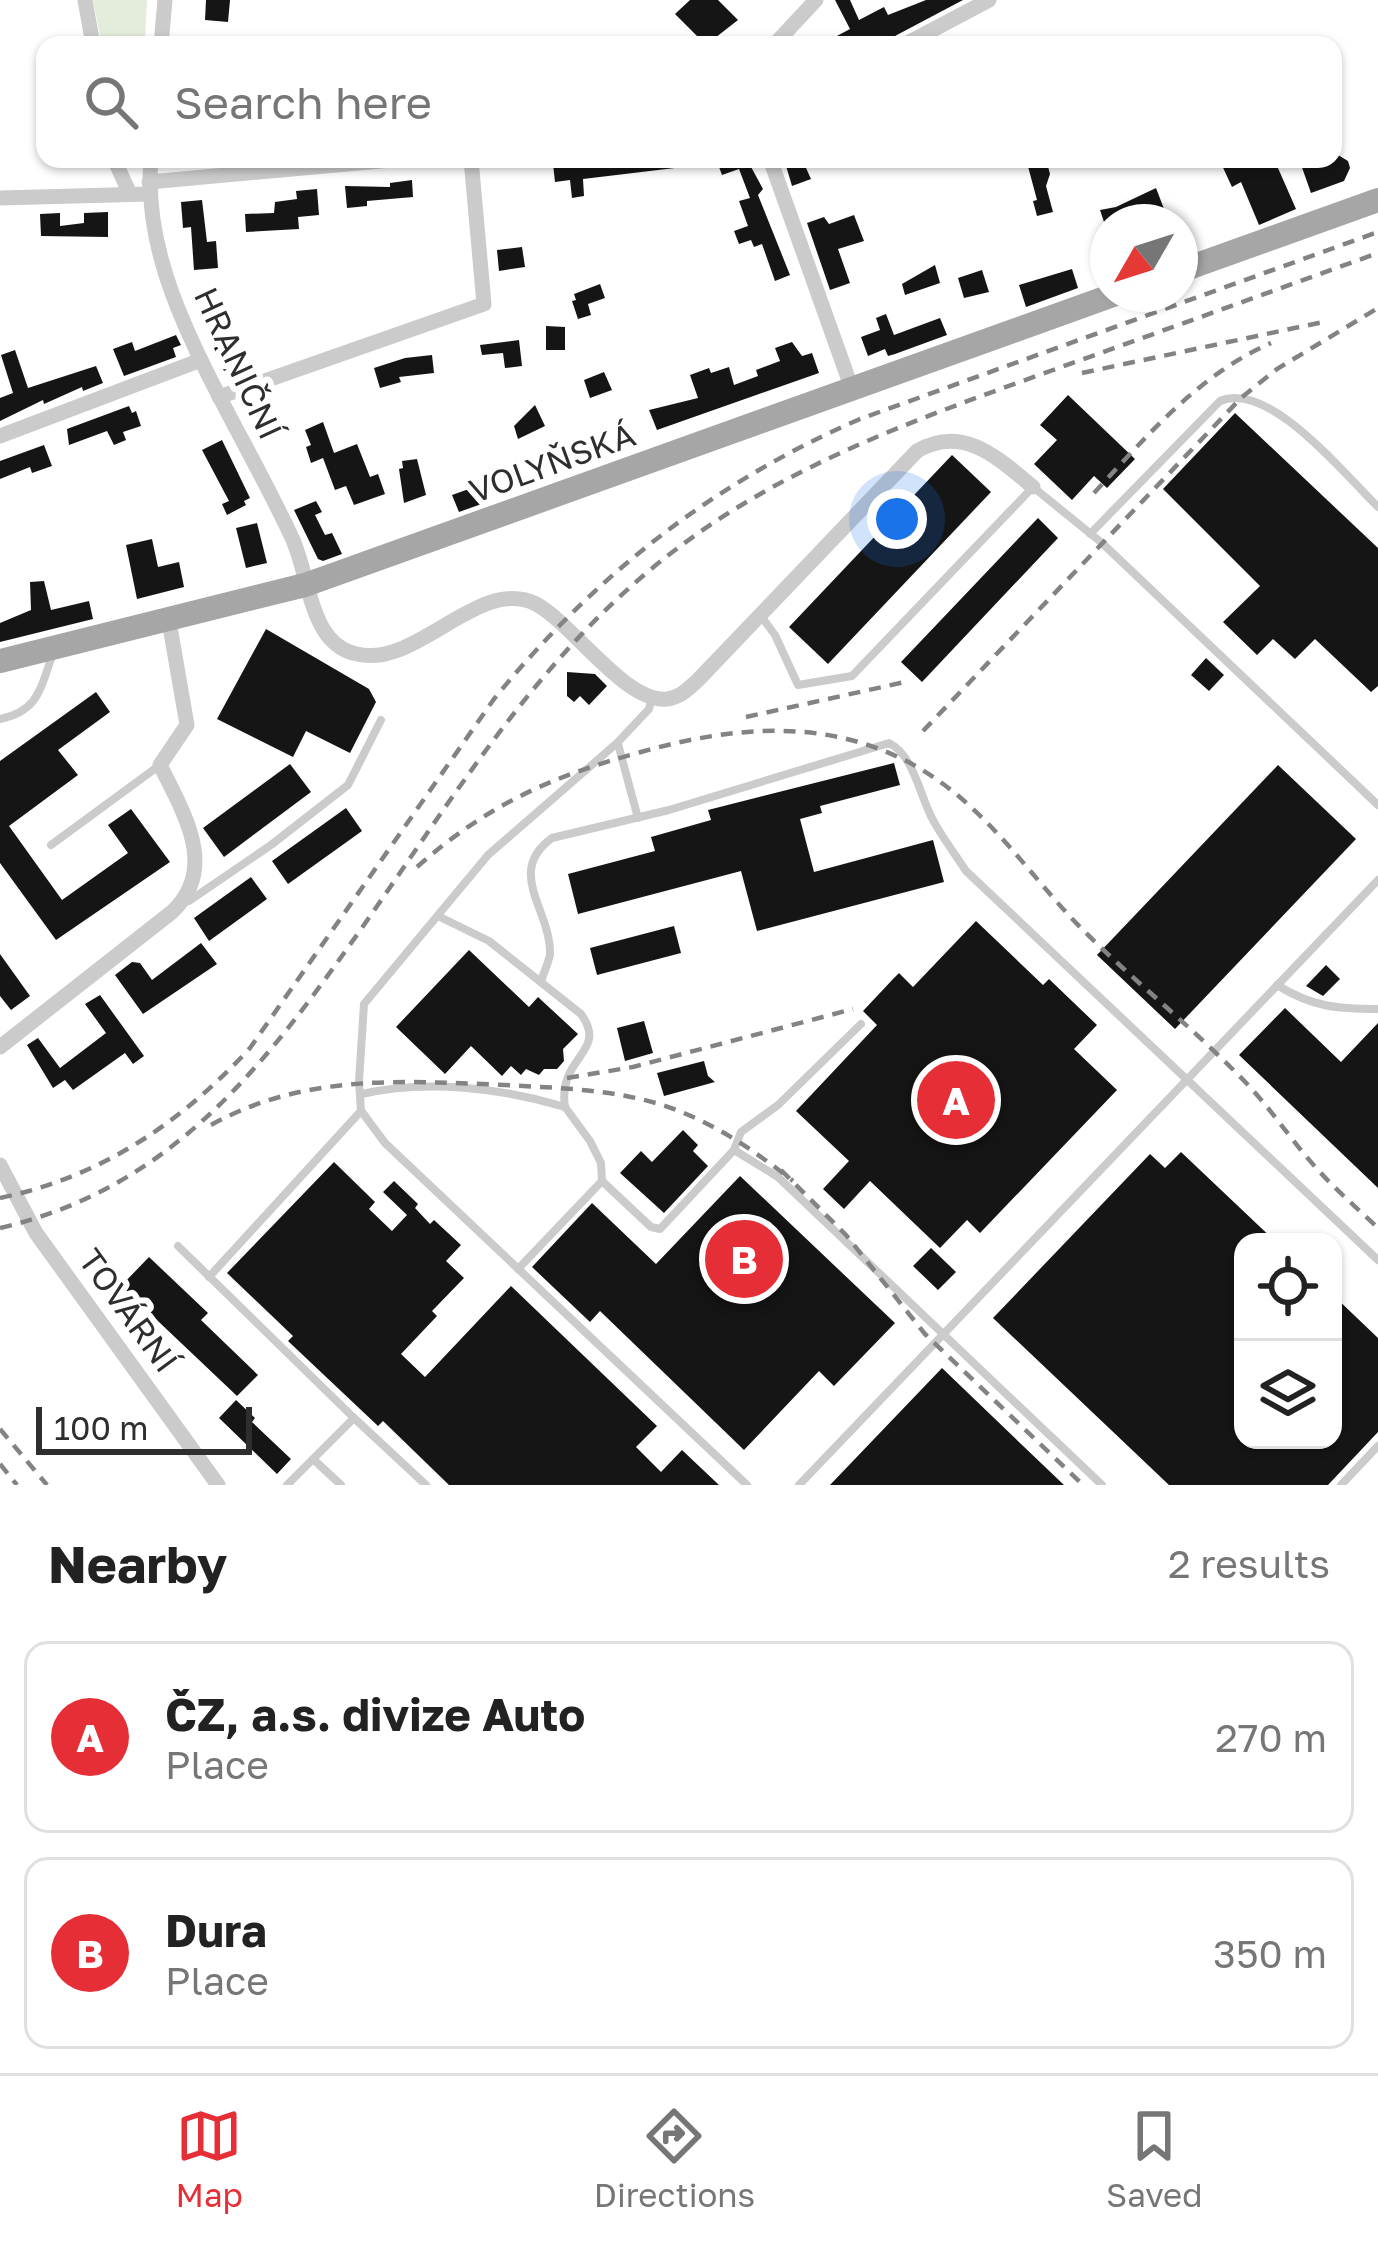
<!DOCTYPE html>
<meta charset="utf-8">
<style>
:root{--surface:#fff;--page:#f6f6f6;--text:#222;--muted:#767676;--line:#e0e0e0;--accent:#e62e37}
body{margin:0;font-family:"Golos Text",sans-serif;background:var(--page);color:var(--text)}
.controls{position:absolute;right:36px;bottom:36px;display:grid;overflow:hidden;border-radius:24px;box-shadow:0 3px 9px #0004}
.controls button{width:108px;height:108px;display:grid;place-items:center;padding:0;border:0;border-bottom:3px solid var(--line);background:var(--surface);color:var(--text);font:60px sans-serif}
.compass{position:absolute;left:1090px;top:204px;width:108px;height:108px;border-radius:50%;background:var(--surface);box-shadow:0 3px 9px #0004;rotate:231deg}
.scale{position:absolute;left:36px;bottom:30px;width:216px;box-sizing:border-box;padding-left:12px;border:6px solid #2e2e2e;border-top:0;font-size:33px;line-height:42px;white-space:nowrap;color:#2e2e2e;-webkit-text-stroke:9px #fff;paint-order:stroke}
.you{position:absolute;left:897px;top:519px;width:42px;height:42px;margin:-30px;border:9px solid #fff;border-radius:50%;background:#1a73e8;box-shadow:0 0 0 18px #1a73e833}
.badge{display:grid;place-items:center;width:78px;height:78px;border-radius:50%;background:var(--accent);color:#fff;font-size:39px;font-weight:700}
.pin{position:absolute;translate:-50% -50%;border:6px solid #fff;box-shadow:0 3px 12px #0006}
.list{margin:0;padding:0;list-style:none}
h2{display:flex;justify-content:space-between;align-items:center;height:156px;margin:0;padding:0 48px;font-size:51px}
h2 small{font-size:39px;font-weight:400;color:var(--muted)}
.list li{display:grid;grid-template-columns:78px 1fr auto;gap:36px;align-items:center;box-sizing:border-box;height:192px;margin:0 24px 24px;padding:0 24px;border:3px solid var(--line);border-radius:24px}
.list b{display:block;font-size:45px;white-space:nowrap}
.list p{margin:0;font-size:39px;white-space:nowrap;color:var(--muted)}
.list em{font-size:39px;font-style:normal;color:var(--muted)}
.icon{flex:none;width:66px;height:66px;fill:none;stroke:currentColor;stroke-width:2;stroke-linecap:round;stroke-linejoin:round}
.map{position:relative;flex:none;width:1378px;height:1485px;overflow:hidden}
.search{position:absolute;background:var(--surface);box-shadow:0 3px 9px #0004;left:36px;right:36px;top:36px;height:132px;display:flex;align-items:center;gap:30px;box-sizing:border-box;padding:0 42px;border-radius:24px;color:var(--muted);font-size:45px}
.sheet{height:588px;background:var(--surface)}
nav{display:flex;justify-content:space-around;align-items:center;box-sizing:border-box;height:168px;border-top:3px solid var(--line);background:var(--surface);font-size:33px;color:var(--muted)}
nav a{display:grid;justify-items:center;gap:6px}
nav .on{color:var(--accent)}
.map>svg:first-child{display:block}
</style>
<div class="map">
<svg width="1378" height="1485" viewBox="0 0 1378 1485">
<rect width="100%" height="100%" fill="#fff"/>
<path fill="#e4ecdb" d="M93,0h54l-2,39 -44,2z"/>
<g fill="#151515">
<path d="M206,0h24l-2,22 -23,-2z"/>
<path d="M690,0h28l20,20 -32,25 -31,-31z"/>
<path d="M835,0h15l9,20 25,-13 4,8 38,-15h37l-85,45h-58l30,-16z"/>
<path d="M1333,152l15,9 2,7 -6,13 -33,12 -12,-34h34z"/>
<path d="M606,159h76l1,8 -100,12 1,17 -12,2 -2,-18 -15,2 -2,-18z"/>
<path d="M716,159h42l-8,6 13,24 -5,6 32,80 -15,6 -13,-37 -8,3 -3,-7 -12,4 -5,-13 14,-5 -9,-25 11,-3 -11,-29 -17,6z"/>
<path d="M784,159h18l9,20 -19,7z"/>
<path d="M1026,159h20l4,15 -4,12 7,26 -16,4 -4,-15 4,-1z"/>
<path d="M1219,159h55l22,50 -37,16 -18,-43 -9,5z"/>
<path d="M412,180l1,17 -46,4v5l-20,2 -2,-22 45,1v-4z"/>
<path d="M1156,188l13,34h-65l-4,-12 16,-3z"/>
<path d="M317,189l2,26 -21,2 1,12 -53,3 -1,-18 29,-1 1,-11 22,-3 -1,-8z"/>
<path d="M202,200l5,42 9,-1 2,27 -24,2 -3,-43 -8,1 -2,-26z"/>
<path d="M108,212v25l-67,-1 -1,-22 20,-1v13l24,-3v-10z"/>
<path d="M854,215l10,26 -26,8 12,34 -20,7 -23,-67 17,-6 5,7z"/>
<path d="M522,247l3,20 -26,4 -2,-21z"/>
<path d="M935,265l5,18 -35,12 -3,-11z"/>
<path d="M1072,269l6,19 -52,19 -7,-22z"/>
<path d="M982,270l7,22 -25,6 -6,-20z"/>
<path d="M600,284l5,14 -17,6 3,11 -13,4 -6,-18 4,-1 -2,-6z"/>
<path d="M886,314l8,21 46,-17 7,17 -52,19 -7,2 -3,-7 -17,7 -7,-19 19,-7 -4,-12z"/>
<path d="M546,326l19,1v23h-19z"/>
<path d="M176,335l5,10 -8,3 3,9 -52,19 -11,-27 19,-7 3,9z"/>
<path d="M233,339l11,22 -20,10 -10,-23z"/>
<path d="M519,340l3,26 -17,2 -2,-15 -21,2 -2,-10z"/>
<path d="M792,342l10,14 10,-3 7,20 -162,57 -8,-20 49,-12 -8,-23 19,-7 2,5 18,-6 5,18 24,-9 -2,-6 24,-9 -5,-13z"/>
<path d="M15,350l13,38 68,-22 7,17 -20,8 -1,-4 -38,17 -1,-4 -43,21v-23l13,-5 -12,-38z"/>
<path d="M432,355l2,18 -35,4 2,5 -21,6 -6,-20 31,-10z"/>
<path d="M604,372l8,18 -22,8 -6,-18z"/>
<path d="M1068,395l67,64 -28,29 -13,-12 -22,24 -38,-36 23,-24 -17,-15z"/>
<path d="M535,405l10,21 -27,13 -4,-13z"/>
<path d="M129,406l3,7 4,-2 5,15 -18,6 3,8 -12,5 -7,-14 -38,14 -2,-16z"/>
<path d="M1235,413l143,135v138l-7,6 -56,-53 -20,20 -22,-20 -16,16 -34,-33 37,-36 -97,-97z"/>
<path d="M323,422l11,31 23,-9 13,33 8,-3 7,20 -31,11 -8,-19 -11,4 -12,-32 -12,5 -5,-16 5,-2 -6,-15z"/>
<path d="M587,434l8,21 -21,9 -8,-21z"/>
<path d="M222,440l28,58 -6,3 2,4 -19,10 -5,-11 7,-3 -27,-51z"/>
<path d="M44,445l8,21 -20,7 -2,-6 -30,12v-18z"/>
<path d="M952,455l39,37 -163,172 -39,-37z"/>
<path d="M417,459l9,36 -22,8 -5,-34 4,-1 -1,-7z"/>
<path d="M480,485l7,17 -28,10 -7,-17z"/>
<path d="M316,501l6,11 -7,3 10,20 7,-2 10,21 -19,7 -5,-2 -24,-49z"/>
<path d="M1038,518l20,20 -136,144 -21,-20z"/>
<path d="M257,523l10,40 -21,5 -10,-40z"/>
<path d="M152,539l6,28 21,-5 5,25 -47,12 -11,-54z"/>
<path d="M44,581l7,29 38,-9 4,18 -93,23v-19l31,-13 -1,-28z"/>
<path d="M266,629l103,60 7,13 -26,51 -44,-22 -13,26 -76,-38z"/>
<path d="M1206,658l18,17 -15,16 -18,-16z"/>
<path d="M567,672l28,2 12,12 -18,19 -9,-9 -6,6 -7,-6z"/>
<path d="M96,692l14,20 -52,38 20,25 -69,51 53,74 66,-47 -20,-28 23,-16 39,53 -114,78 -56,-77v-102z"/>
<path d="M894,763l6,22 -80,21 2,7 -22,6 14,53 119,-32 11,42 -187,49 -16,-60 -163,43 -10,-40 87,-23 -4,-14 60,-17 -3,-10z"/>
<path d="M290,764l21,28 -87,65 -21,-29z"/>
<path d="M1278,765l78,74 -181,190 -78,-74z"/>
<path d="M346,808l16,23 -74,53 -16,-23z"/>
<path d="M251,877l16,22 -58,42 -15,-23z"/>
<path d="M976,921l67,64 6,-6 48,46 -23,24 43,41 -137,143 -13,-13 -27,28 -70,-67 -26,28 -21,-20 26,-28 -53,-50 81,-86 -14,-14 31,-33 5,-5 14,14z"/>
<path d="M674,926l7,27 -84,22 -7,-27z"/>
<path d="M201,943l16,21 -74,50 -28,-39 17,-13 8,1 12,17z"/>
<path d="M469,950l60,57 9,-10 40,37 -15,15 1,12 -7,8h-13l-5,6 -13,-6 -5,6 -10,-9 -9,10 -31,-30 -26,28 -49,-47z"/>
<path d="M0,954l30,42 -19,14 -11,-14z"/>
<path d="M1326,965l14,14 -17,17 -17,-10z"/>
<path d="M100,995l44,61 -11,8 -8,-11 -52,37 -8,-10 -12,8 -26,-43 11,-7 22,30 46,-35 -21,-29z"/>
<path d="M1285,1008l56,54 37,-39v165l-139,-133z"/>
<path d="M644,1021l9,32 -28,8 -8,-33z"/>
<path d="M704,1061l4,15 7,6 -51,14 -7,-23z"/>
<path d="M683,1130l15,15 -5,6 15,15 -44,47 -44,-40 21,-22 11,11z"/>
<path d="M1181,1152l95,90h-33v198h90v-145l45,43v94l-50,53h-159l-176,-167 157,-164 15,14z"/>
<path d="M334,1162l41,40 -6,7 23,22 15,-16 -24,-23 11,-11 24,23 -3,4 15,16 4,-4 27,25 -15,16 18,17 -32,33 5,5 -36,38 24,23 86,-91 146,140 -21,21 25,25 21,-22 37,35h-270l-66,-64 -5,5 -90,-85 5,-5 -66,-63z"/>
<path d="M740,1176l155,147 -61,63 -15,-15 -75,79 -144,-139 -10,11 -58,-55 60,-64 64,61z"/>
<path d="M931,1248l25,24 -18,18 -25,-24z"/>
<path d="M149,1257l59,56 -7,7 57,55 -21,21 -116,-110z"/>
<path d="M942,1368l78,75 44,42h-234z"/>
<path d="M236,1400l19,18 -3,4 39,37 -14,15 -58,-56z"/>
</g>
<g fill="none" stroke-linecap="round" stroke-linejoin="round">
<g stroke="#cbcbcb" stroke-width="8">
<path d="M1090,534l130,-133c49,-21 124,73 158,106"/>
<path d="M761,616l14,19 23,50 54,-9 181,-189 69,56 276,262"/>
<path d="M0,719c38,-8 40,-29 52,-63"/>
<path d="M618,744l20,74"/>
<path d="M51,845l109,-80"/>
<path d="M189,901l82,-56 77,-60 33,-65"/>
<path d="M440,917l49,24 92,73c28,39 -24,42 -16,93l25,34 11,22 1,18 -84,88"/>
<path d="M541,982c2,-8 8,-20 9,-28 1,-44 -45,-82 2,-116l117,-28 220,-67c25,12 31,54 44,77 9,17 22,34 33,51l412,389"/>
<path d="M1277,985c35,22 61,24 101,24"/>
<path d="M362,1094c64,-15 140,-6 203,13"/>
<path d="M362,1112l23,31 362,342"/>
<path d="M734,1150l44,27 324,308"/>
<path d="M602,1181l49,46 9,2 74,-79 7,-18 37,-27 83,-81"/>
<path d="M178,1246l176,172 -67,67"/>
<path d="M209,1277l152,-166 -2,-30 5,-77 124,-149 129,-112 32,-34 3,-12"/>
<path d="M354,1418l72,67"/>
<path d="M313,1459l28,26"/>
<path d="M799,1485l579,-605"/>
<path d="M1341,1485l37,-39"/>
</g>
<g stroke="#cbcbcb" stroke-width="15">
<path d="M85,0l8,45"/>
<path d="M161,45l4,-45"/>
<path d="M774,45l42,-45"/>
<path d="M904,45l85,-45"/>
<path d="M114,159l16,35"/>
<path d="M151,159c-4,47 5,90 21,134 32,86 83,164 121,247 12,28 14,59 29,87 8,14 19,24 35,27 59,15 123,-79 179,-50 36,19 89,99 131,95 13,-1 22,-11 31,-19l219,-229c46,-27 81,7 116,36"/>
<path d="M770,159l82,230"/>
<path d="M149,182l254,-23"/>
<path d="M0,198l148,-4"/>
<path d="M219,397l265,-93 -13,-145"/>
<path d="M0,436l201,-76"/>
<path d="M0,1047l172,-135c47,-44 11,-100 -12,-147l27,-40 -18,-104"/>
<path d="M0,1165l36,68 182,252"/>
</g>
<g stroke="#a6a6a6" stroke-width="24">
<path d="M1180,271l198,-71"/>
<path d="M0,661l305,-76 811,-291"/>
</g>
<g stroke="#838383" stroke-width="4.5" stroke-dasharray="12 9" stroke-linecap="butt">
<path d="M1082,373l241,-51"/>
<path d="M1094,493c53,-57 104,-118 177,-150"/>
<path d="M746,717l159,-35"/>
<path d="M923,731l319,-334 35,-28 101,-61"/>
<path d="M417,867c70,-62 135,-91 224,-115 120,-34 235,-35 332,57 40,37 72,83 110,121 54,54 114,101 166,156 25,27 45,58 70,85 18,20 39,38 59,57"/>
<path d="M567,1078l66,-11 220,-58"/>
<path d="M211,1125c94,-52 191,-44 294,-40 52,3 104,4 154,19 51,16 92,44 134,77"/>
<path d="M781,1170l65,65 79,99 158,151"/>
<path d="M0,1198c101,-21 181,-75 250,-150l244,-349c101,-124 219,-216 366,-280l518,-187"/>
<path d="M0,1228c176,-41 268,-167 366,-306 86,-123 167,-255 284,-352 120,-100 259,-148 403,-200 109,-39 217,-78 325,-117"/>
<path d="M0,1429l47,56"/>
<path d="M0,1464l17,21"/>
</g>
</g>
<g text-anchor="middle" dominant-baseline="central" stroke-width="12" stroke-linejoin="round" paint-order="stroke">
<g font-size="33" fill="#2e2e2e" stroke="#fff">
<text transform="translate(239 363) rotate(65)">HRANIČNÍ</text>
<text transform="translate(552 462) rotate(-20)">VOLYŇSKÁ</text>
<text transform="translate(129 1310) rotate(54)">TOVÁRNÍ</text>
</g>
</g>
</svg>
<div class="controls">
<button><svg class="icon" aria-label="locate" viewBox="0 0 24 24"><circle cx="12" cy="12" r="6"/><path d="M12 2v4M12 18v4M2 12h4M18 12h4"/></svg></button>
<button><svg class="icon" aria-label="layers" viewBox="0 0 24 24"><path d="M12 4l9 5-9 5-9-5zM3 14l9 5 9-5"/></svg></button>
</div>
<svg class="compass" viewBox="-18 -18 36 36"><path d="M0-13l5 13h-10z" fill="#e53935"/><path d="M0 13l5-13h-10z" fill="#767676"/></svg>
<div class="scale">100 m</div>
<div class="you"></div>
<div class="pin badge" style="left:956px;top:1100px">A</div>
<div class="pin badge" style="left:744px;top:1259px">B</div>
<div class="search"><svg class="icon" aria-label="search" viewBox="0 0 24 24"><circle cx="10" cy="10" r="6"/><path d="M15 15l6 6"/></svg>Search here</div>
</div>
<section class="sheet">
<h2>Nearby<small>2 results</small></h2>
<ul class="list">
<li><span class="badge">A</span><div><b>ČZ, a.s. divize Auto</b><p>Place</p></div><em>270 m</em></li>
<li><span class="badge">B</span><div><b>Dura</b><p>Place</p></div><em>350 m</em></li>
</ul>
</section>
<nav>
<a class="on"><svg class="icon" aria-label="map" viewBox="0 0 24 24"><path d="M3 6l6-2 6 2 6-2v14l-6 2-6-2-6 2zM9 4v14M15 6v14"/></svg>Map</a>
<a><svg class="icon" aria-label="directions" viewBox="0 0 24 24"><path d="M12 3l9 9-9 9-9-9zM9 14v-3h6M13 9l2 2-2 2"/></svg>Directions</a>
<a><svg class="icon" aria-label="saved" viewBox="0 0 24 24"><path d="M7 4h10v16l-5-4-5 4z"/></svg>Saved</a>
</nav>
